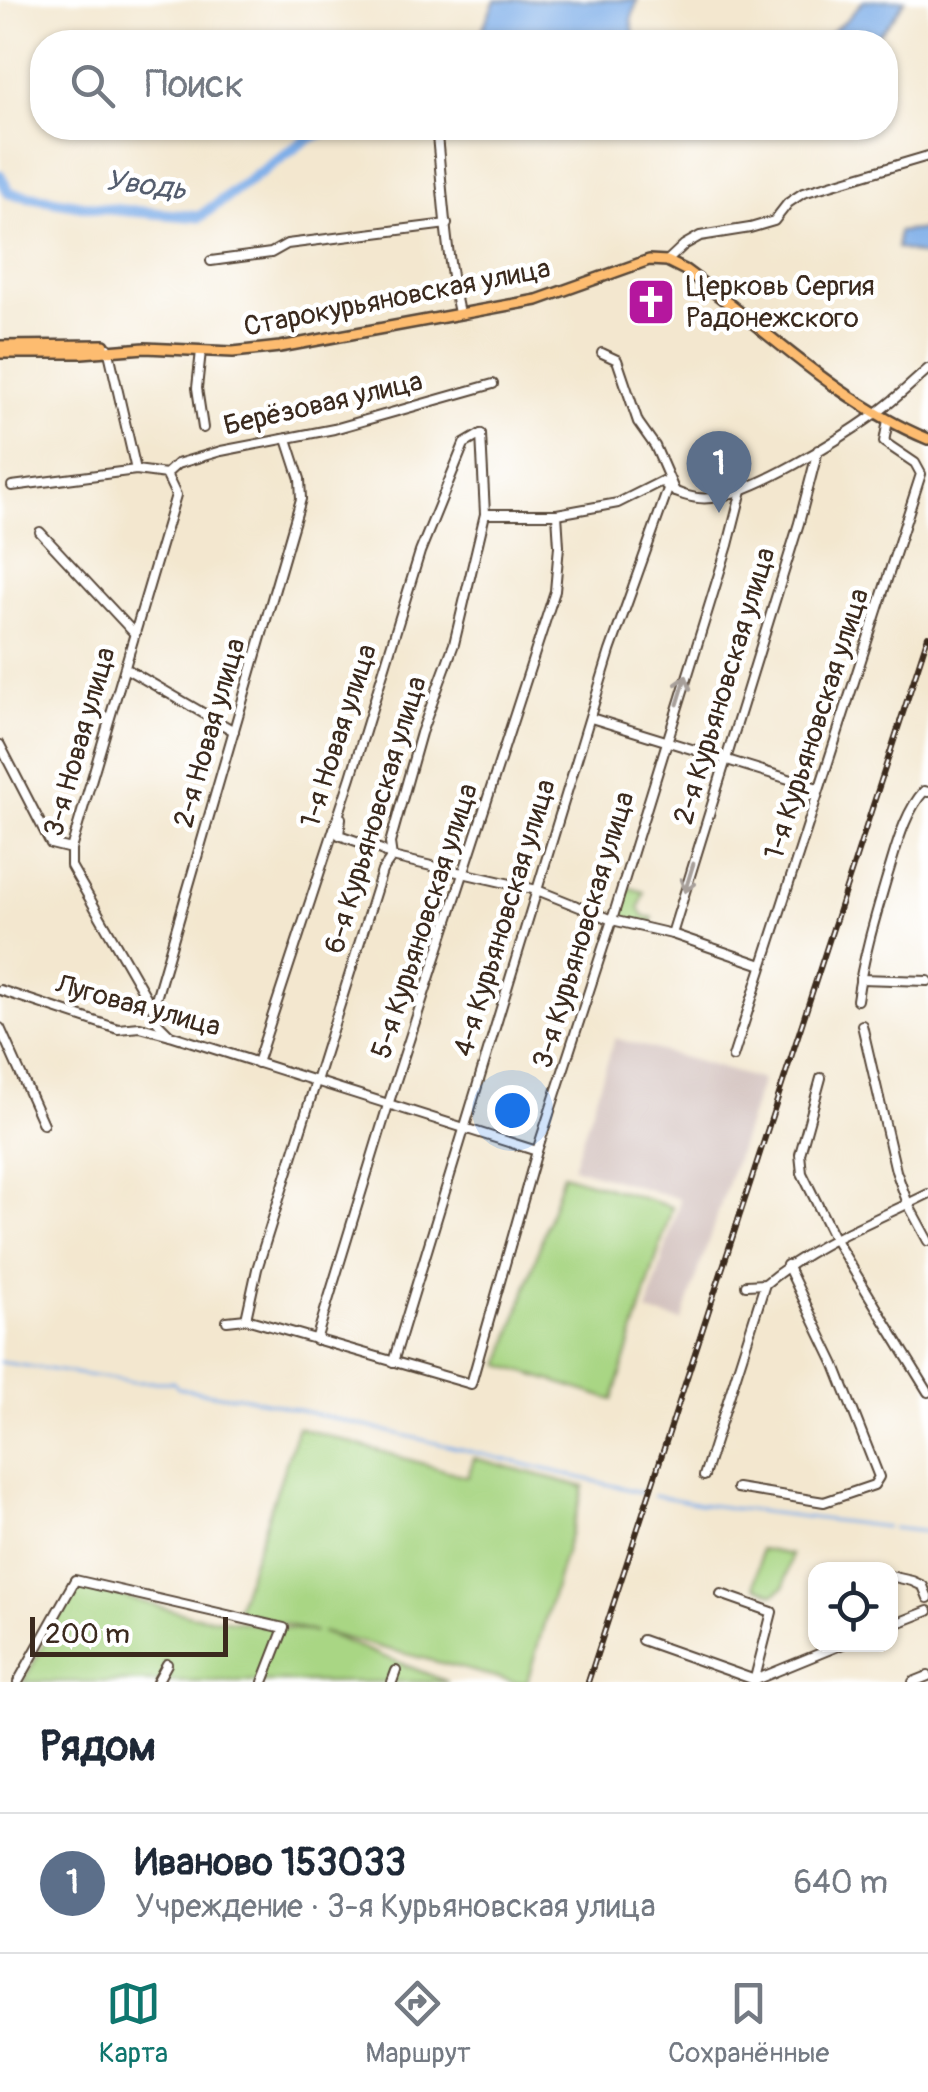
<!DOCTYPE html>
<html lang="ru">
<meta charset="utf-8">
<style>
:root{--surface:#fff;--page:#f6f6f7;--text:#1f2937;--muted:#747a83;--line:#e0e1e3;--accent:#0f766e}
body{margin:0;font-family:Pangolin,sans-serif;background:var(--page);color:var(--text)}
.controls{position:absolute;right:30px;bottom:30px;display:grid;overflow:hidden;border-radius:20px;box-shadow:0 2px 8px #0004}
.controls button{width:90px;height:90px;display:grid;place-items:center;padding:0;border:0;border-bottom:2px solid var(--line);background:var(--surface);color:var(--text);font:50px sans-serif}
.scale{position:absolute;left:30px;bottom:25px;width:198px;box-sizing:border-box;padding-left:10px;border:5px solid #3b2a1e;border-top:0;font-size:28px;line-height:35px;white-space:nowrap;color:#3b2a1e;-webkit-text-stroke:8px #fff;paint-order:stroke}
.you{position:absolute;left:512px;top:1110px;width:35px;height:35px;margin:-25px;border:8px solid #fff;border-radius:50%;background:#1a73e8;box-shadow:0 0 0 15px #1a73e833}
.badge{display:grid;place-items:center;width:65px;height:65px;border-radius:50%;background:var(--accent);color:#fff;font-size:32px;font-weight:700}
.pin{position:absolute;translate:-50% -82px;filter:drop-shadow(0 2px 5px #0008)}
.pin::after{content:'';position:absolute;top:52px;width:35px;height:30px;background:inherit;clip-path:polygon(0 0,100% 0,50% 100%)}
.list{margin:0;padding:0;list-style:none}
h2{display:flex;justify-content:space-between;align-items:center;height:130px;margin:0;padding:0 40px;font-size:42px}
h2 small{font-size:32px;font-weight:400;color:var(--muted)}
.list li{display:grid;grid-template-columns:65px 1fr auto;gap:30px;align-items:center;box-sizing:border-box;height:140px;padding:0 40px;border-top:2px solid var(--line)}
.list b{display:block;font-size:38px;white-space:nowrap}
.list p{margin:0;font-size:32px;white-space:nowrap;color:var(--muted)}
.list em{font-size:32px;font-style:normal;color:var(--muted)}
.icon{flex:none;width:55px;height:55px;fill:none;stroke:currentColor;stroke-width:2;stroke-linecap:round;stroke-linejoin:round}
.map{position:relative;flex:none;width:928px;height:1682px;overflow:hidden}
.search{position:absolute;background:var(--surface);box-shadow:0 2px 8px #0004;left:30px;right:30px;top:30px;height:110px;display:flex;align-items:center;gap:25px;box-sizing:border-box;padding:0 35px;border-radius:40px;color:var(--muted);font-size:38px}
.sheet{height:270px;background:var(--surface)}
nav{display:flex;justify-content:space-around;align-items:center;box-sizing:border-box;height:140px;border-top:2px solid var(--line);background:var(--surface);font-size:28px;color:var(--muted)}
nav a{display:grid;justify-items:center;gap:5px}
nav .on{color:var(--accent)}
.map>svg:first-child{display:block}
</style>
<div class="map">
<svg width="928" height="1682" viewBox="0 0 928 1682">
<rect width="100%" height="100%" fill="#fff"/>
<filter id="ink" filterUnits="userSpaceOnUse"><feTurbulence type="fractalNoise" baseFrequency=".01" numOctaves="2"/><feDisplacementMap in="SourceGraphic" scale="20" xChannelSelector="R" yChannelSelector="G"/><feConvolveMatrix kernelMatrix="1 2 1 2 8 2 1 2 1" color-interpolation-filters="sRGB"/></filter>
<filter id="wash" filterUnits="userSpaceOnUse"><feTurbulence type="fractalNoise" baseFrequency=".0048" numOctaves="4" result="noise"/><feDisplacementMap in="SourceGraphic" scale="40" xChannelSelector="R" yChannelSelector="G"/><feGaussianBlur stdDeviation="2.25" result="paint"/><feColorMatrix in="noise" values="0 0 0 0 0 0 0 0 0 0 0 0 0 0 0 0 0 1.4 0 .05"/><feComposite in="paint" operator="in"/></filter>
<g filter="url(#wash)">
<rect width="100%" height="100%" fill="#f3e7cf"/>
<path fill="#d1c0bc" d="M615,1038l147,42 -80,241 -35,-9 33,-113 -107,-32z"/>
<g fill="#a9d684" stroke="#728051" stroke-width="2.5">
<path d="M627,887l17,5 -5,17 5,7 9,2 -3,9 -31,-8z"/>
<path d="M563,1174l109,33 -59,193 -112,-35z"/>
<path d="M298,1427l170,50 6,-19 110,29 -57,195h-12l-194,-50 127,50h-425l54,-98 113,31 125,17 -79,-21z"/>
<path d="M761,1549l30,6 -7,32 -10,7 -19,-8z"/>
</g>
<g fill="#7dade8" stroke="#5c6c83" stroke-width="2.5">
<path d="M495,0h142l-6,21 5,21h-15l-6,-10 -15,2 -2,8h-31l-9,-6 -3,6h-78z"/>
<path d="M864,0h41c-30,46 -33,43 -86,42l28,-23z"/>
<path d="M928,229v28l-31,-9 1,-16z"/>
</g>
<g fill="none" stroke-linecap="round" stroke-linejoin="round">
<g stroke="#7dade8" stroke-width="2.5">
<path d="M0,1362l133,20h40l5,6 48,8h14l404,97"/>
<path d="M654,1495l46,9 186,23"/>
<path d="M893,1528l35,4"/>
</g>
<path stroke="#7dade8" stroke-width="11" d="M0,175l9,18 88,15 102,9 105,-76 27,-13"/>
</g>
</g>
<g filter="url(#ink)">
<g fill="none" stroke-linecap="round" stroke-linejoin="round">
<g stroke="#574639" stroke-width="12">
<g id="minor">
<path d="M437,136c6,59 9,119 22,177"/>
<path d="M211,261l60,-8 16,-9 160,-20"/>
<path d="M667,261l17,-16 16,-9 50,-8 24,-7 14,-18 15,-10 125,-37"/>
<path d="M108,348l28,122"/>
<path d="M201,351l-4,37 6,40"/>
<path d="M602,353l15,7 21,62 17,24 20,46"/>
<path d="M166,474l11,-10 44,-13 113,-22 159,-45"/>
<path d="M12,486l124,-16 30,4"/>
<path d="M485,514h72l61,-11 44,-22c9,13 34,19 49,17 45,-6 126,-57 164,-84 19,-13 36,-30 53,-45"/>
<path d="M40,532l95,102"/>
<path d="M125,668l109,63"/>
<path d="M591,718l227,70"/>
<path d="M0,745l51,99 20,5"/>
<path d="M341,818l-2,17 43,15 10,7 145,33 75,30 60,14 90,31"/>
<path d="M672,934l127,-411 19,-73"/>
<path d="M860,979l68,2"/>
<path d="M0,990l118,39 22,-2 30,8 367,116"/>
<path d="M857,1000c6,-42 18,-82 30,-123 9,-28 17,-64 37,-86l4,1"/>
<path d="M153,1009l-82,-143v-17l105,-354 -10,-21"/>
<path d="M862,1025l34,146 12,33 20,37"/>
<path d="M0,1028l43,96"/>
<path d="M170,1035l-12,-12 -5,-14 148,-510 -1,-20 -13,-40"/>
<path d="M733,1057l188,-583 -6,-11 -31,-21 4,-22"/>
<path d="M257,1063l94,-286 69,-225 44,-108 17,-10"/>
<path d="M821,1078l-21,76 2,19 32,65 94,154"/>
<path d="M746,1285l19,-1c48,-40 107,-62 163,-90"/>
<path d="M246,1319l11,-50 125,-398 10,-14 -2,-14 31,-110 33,-89 31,-130 -4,-80"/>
<path d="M227,1321l19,-2 225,65 66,-233 75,-231 116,-375 14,-55"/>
<path d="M316,1340l72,-235 167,-514 4,-45 -2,-32"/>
<path d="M393,1362l217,-711 58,-162"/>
<path d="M704,1476l61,-192"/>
<path d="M737,1488l87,14 50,-17 5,-8 -44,-112 -48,-100"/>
<path d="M823,1569l2,1"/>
<path d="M890,1576l22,5 11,5 5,12"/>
<path d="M721,1594l51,18 -18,70"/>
<path d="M890,1626l38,-15"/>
<path d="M642,1640l113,40 88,-36"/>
<path d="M18,1682l57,-102 209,48 -21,54"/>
<path d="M157,1682l10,-18"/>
<path d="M392,1682l4,-11"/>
<path d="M913,1682l15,-6"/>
</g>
</g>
<g stroke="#574639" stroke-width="14">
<g id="major">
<path d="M0,346l104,-1"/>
<path d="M0,353h82l63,-5 88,4 47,-5 257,-47 112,-40 18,1 18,9c80,58 151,131 243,169"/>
</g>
</g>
<use href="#minor" stroke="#fff" stroke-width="8"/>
<use href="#major" stroke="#fdbc70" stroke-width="9"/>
<g stroke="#3b2a1e" stroke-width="6">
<path id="rail" d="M588,1682l340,-1046"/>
</g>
<use href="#rail" stroke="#fff" stroke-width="2.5" stroke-dasharray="8" stroke-linecap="butt"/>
</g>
<defs><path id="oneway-shaft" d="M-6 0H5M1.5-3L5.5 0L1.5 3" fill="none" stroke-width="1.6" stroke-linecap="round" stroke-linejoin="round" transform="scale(2.5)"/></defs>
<g stroke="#a79f9a">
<use href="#oneway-shaft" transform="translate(682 690) rotate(-73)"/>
<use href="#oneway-shaft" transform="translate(689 878) rotate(107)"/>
</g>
</g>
<defs>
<g id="church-square" transform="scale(2.5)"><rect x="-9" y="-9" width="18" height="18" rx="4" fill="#b5179e" stroke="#fff"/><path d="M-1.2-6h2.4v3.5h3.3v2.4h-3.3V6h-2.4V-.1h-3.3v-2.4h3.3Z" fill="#fff"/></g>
</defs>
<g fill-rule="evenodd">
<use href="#church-square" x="651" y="302"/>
</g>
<g text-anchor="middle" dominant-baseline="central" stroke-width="9" stroke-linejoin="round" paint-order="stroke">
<g font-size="28" fill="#3b2a1e" stroke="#fff" text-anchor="start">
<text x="686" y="286">Церковь Сергия<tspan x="686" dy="32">Радонежского</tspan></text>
</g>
<g font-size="28" fill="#3b2a1e" stroke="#fff">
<text transform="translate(397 298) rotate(-11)">Старокурьяновская улица</text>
<text transform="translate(323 404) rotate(-13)">Берёзовая улица</text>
<text transform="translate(725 686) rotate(-73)">2-я Курьяновская улица</text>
<text transform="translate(817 724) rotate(-72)">1-я Курьяновская улица</text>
<text transform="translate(210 733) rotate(-74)">2-я Новая улица</text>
<text transform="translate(339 736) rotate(-72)">1-я Новая улица</text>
<text transform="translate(80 742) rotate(-74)">3-я Новая улица</text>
<text transform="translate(376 815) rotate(-73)">6-я Курьяновская улица</text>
<text transform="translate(505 918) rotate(-73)">4-я Курьяновская улица</text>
<text transform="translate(425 921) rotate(-72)">5-я Курьяновская улица</text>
<text transform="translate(584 930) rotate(-73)">3-я Курьяновская улица</text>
<text transform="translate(138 1006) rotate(15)">Луговая улица</text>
</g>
<g font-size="30" font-style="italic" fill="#555e6f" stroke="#fff">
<text transform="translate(146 185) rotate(7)">Уводь</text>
</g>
</g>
</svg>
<div class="controls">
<button><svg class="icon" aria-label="locate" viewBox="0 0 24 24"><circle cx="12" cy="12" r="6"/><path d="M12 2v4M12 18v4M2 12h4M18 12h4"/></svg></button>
</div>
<div class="scale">200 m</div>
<div class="you"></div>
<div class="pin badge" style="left:719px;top:513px;background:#5c6f8a">1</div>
<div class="search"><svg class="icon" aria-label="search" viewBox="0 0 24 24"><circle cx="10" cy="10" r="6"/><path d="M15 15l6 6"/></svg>Поиск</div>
</div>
<section class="sheet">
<h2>Рядом<small></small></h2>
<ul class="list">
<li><span class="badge" style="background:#5c6f8a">1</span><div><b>Иваново 153033</b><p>Учреждение · 3-я Курьяновская улица</p></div><em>640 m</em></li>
</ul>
</section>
<nav>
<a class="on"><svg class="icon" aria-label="map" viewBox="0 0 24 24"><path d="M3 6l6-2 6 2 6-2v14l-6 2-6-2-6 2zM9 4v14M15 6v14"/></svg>Карта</a>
<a><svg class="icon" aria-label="directions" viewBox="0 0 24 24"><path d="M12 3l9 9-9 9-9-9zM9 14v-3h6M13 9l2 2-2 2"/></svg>Маршрут</a>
<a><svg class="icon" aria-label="saved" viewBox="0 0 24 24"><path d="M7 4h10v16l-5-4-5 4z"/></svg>Сохранённые</a>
</nav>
